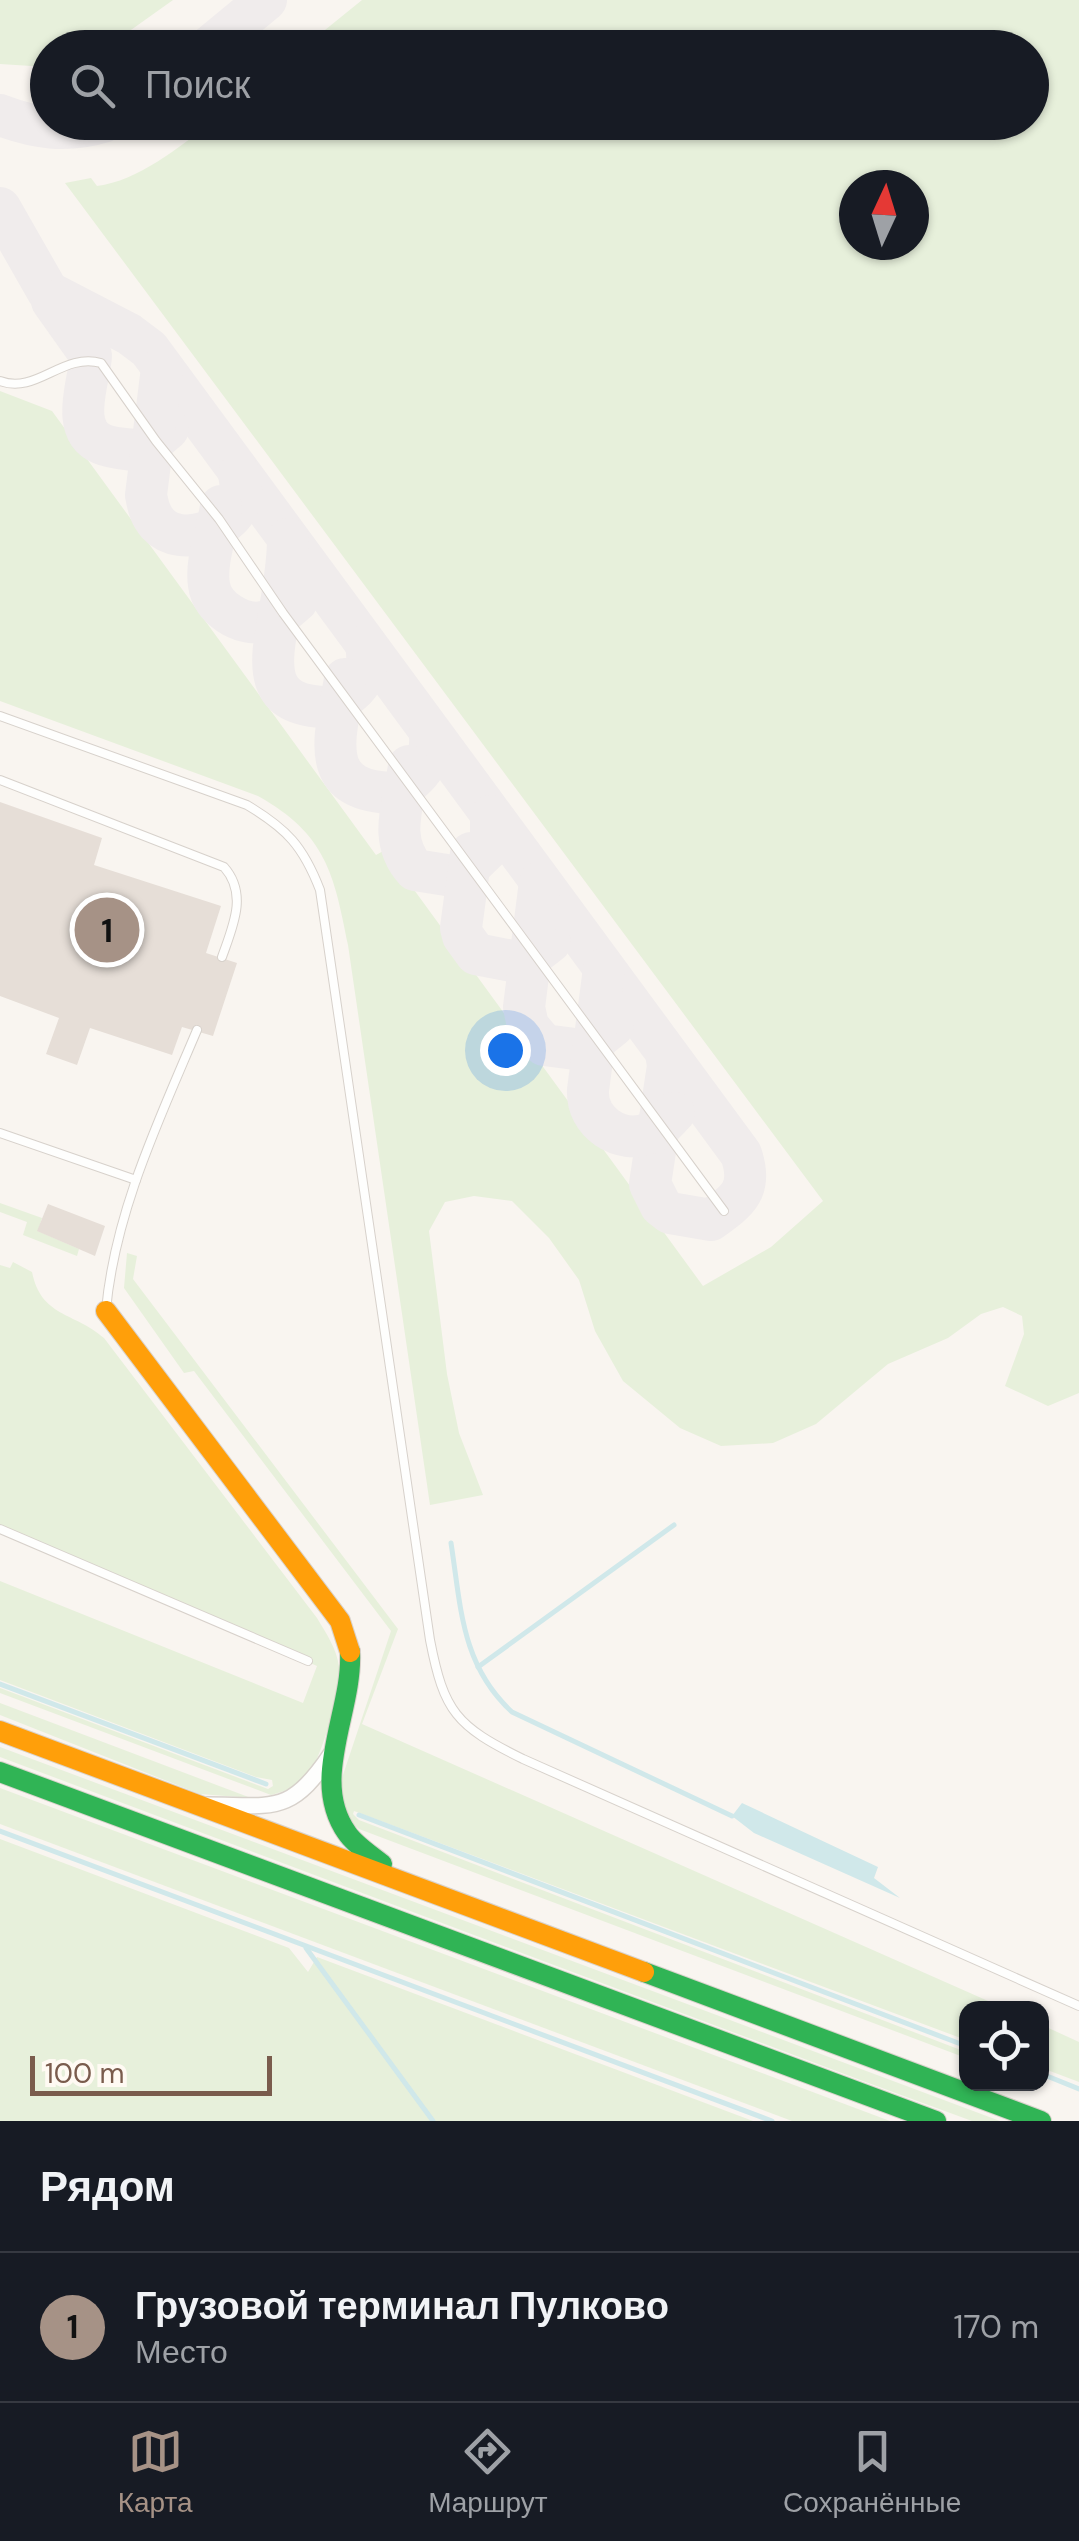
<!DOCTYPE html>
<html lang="ru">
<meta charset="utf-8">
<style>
:root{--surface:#171b24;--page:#242831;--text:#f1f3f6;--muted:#9ea1a6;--line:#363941;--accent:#a69286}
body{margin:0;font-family:"DM Sans",sans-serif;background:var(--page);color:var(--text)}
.controls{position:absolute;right:30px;bottom:30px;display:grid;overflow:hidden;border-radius:20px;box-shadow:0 2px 8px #0004}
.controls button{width:90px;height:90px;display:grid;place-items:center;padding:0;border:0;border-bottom:2px solid var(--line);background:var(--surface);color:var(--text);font:50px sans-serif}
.compass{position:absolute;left:839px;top:170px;width:90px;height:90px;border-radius:50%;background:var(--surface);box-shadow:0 2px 8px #0004;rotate:4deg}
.scale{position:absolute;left:30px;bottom:25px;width:242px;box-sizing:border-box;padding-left:10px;border:5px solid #7a5c4d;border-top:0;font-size:28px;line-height:35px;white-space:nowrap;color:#7a5c4d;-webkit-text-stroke:8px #fffaf3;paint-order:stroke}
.you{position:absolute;left:505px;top:1050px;width:35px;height:35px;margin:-25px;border:8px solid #fff;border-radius:50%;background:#1a73e8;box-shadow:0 0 0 15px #1a73e833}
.badge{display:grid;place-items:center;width:65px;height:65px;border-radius:50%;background:var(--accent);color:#111;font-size:32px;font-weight:700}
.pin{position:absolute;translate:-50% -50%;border:5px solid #fff;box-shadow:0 2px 10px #0006}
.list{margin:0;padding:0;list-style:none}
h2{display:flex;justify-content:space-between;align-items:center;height:130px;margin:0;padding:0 40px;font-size:42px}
h2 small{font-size:32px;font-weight:400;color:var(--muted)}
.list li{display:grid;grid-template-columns:65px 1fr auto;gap:30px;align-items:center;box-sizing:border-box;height:150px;padding:0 40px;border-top:2px solid var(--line)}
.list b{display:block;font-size:38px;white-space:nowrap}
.list p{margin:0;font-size:32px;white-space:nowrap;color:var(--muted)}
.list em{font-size:32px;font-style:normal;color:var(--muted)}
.icon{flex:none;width:55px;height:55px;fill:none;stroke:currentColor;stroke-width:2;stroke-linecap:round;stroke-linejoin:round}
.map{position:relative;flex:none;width:1079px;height:2121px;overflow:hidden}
.search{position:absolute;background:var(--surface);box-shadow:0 2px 8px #0004;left:30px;right:30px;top:30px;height:110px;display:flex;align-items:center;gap:25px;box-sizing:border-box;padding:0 35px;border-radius:55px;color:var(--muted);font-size:38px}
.sheet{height:280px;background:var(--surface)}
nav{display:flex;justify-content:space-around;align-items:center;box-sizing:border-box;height:140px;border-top:2px solid var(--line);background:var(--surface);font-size:28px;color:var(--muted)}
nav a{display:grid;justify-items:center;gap:5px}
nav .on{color:var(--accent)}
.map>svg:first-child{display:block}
</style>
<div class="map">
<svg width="1079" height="2121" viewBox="0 0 1079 2121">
<rect width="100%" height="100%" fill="#f9f5f0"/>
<g fill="#e7f0db" fill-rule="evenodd">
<path d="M0,0h173l-66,47 -59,1 -1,19 -47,-3z"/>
<path d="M362,0h717v1393l-31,13 -43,-20 19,-52 -2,-18 -19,-9 -22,7 -33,24 -60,26 -72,60 -43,19 -52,3 -41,-18 -57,-47 -28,-50 -16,-51 -30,-42 -37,-37 -38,-5 -29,6 -16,29 18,143 12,59 24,62 -53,10 -82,-560c-14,-71 -22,-111 -90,-149l-258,-95v-310l52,20 324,444 9,-5 318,436 68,-39 52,-46 -758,-1018 26,-5 6,8c41,-5 82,-39 114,-63l821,-1v-74l-728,-1zM854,185h60v60h-60z"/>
<path d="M0,1203l42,15 -4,13 41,18 -2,7 -54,-21 4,-13 -27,-10z"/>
<path d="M127,1253l10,3 -4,23 265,350 -36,95 642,284h-38v32l-612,-229 -1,3 6,6 607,232v6l-607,-229 -11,-9 -5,-9 -2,-30 50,-150 -197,-260 -10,2 -60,-85z"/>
<path d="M13,1262l19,10c9,45 42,40 72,66l213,280c9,15 20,31 22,49 3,21 -19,97 -33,111 -10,9 -23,14 -35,17l-271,-102v-5l268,101 5,-3 -1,-6 -16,-3 -256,-97v-99l303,122 14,-37 -317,-138v-263l10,3z"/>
<path d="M0,1703l251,95 -51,-4 -200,-79z"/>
<path d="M0,1747l1000,374h-28l-109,-40 -863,-324z"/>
<path d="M0,1788l890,333h-98l-792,-297z"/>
<path d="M0,1839l289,109 19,24 9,-15 436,164h-753z"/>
<path d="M1042,2025l37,17v40l-37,-14z"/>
</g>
<path fill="#d0e8ea" d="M742,1803l136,64 -4,11 26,20 -146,-65 -22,-17z"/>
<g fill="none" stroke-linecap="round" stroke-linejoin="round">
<g stroke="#d0e8ea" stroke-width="5">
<path d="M451,1543c10,64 10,122 61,169l220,104"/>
<path d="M478,1667l196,-142"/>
<path d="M0,1684l266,100"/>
<path d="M359,1815l607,231"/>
<path d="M0,1831l772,290"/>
<path d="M306,1948l127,173"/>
<path d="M1042,2074l37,15"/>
</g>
<g stroke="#f0ecec" stroke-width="42">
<path d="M208,48l58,-48"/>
<path d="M0,115c34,13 67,18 103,7"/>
<path d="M0,208l48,84 81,42 20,15 592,805c12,35 -2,46 -30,66l-41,-7 -9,-7 -11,-22 18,-118 -2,-13"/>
<path d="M52,301l39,55c-2,26 -22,74 11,88 11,5 28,5 40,7l26,-22"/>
<path d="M162,368l-16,127c2,11 4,20 12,29 23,25 77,6 83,-27 1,-7 -1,-16 -2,-23"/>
<path d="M221,506c-3,24 -16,54 -12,79 3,23 32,41 54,37 14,-3 24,-12 34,-21"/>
<path d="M288,539c0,24 -4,47 -8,70 -9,52 -21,99 51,98 26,-17 41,-29 35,-62"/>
<path d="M345,679c-9,56 -31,113 50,114 25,-17 37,-29 35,-60"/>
<path d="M409,766c-5,38 -22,73 6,104l44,7 32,-31v-30"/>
<path d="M471,853l-10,75 2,8 13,18 47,9 27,-21"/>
<path d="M540,882l-16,125 4,19 16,19 39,5 30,-24"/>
<path d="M604,969l-16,121c-2,32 32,55 62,43 10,-4 17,-13 24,-20"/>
</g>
</g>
<g fill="#e6ded7">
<path d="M0,802l102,36 -8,27 127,41 -15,47 31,10 -24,73 -31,-9 -10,28 -82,-27 -13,37 -31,-11 13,-36 -59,-22z"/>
<path d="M48,1204l57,22 -10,30 -58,-25z"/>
</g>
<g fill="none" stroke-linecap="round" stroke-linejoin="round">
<g stroke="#d7d1cb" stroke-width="10">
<g id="lane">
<path d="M0,381c36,14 63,-29 101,-18l55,78 63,78 64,94 441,598"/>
<path d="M0,716l247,89c40,24 56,41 73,85l110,750c14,72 26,86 93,119l556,247"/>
<path d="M0,780l224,87c24,27 9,59 -2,90"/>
<path d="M0,1133l136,47"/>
<path d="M106,1310c9,-98 53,-190 91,-280"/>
<path d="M0,1529l308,132"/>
</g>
</g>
<g stroke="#d7d1cb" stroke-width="18">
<path id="street" d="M207,1805c66,0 83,11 124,-51"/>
</g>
<g stroke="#d9d2cb" stroke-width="22">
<g id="fast">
<path d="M350,1652c3,60 -41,127 -3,181 8,12 24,22 35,31"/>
<path d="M0,1772l936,349"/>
<path d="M644,1972l397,149"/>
</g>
</g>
<g stroke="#d9d2cb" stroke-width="22">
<g id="slow">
<path d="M106,1311l234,310 10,31"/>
<path d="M0,1731l644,241"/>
</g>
</g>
<use href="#lane" stroke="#fefefd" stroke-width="8"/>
<use href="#street" stroke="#fefefd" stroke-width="15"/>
<use href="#fast" stroke="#30b455" stroke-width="20"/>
<use href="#slow" stroke="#ff9f0a" stroke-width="20"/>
</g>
</svg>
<div class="controls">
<button><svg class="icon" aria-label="locate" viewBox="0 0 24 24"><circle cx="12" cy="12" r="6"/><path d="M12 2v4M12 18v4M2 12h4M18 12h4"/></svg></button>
</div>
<svg class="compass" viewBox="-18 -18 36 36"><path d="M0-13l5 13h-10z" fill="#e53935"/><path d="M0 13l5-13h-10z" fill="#9ea1a6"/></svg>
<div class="scale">100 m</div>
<div class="you"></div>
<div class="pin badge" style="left:107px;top:930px">1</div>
<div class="search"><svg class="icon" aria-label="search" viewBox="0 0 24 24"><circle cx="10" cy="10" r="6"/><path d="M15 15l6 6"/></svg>Поиск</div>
</div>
<section class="sheet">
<h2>Рядом<small></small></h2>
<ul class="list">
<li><span class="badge">1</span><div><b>Грузовой терминал Пулково</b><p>Место</p></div><em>170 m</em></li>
</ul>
</section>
<nav>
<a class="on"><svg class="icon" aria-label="map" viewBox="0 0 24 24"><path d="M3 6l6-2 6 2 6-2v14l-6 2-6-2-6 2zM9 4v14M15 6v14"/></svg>Карта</a>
<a><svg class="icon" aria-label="directions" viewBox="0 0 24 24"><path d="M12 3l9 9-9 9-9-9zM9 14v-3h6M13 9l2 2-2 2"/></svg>Маршрут</a>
<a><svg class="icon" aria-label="saved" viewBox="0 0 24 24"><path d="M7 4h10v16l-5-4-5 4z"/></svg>Сохранённые</a>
</nav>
